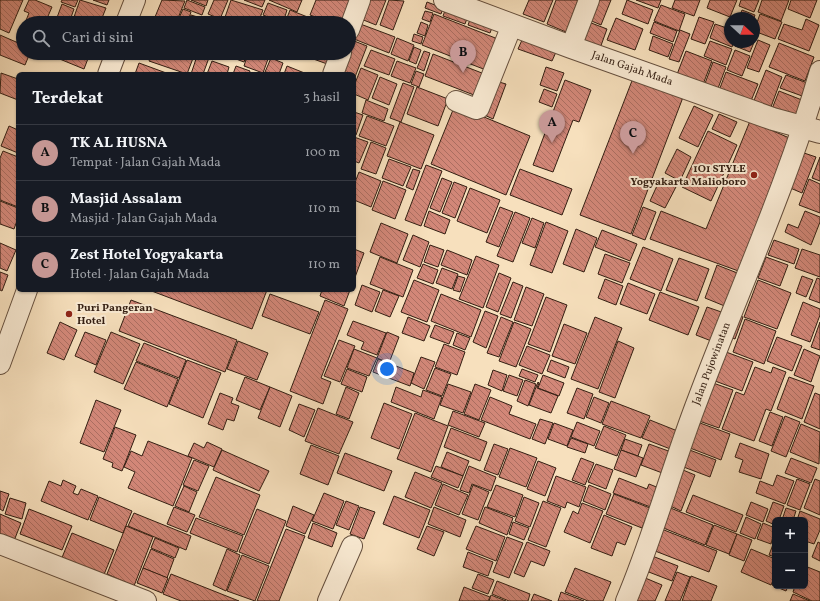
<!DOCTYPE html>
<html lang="id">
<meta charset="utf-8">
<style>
:root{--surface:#171b24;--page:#20242c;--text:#f1f3f6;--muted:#9ea1a6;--line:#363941;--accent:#c59692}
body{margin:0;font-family:Vollkorn,serif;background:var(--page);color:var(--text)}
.controls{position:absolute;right:12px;bottom:12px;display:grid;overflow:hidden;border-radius:6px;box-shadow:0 1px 3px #0004}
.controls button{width:36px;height:36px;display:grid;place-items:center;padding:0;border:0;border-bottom:1px solid var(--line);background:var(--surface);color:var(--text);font:20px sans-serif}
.compass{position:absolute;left:724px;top:12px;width:36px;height:36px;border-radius:50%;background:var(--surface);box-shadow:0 1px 3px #0004;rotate:111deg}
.you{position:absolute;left:387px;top:369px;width:14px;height:14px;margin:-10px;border:3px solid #fff;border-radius:50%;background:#1a73e8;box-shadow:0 0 0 6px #1a73e833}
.badge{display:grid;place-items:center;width:26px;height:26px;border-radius:50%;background:var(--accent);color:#111;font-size:13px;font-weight:700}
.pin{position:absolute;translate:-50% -33px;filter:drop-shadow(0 1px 2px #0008)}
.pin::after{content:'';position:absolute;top:21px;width:14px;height:12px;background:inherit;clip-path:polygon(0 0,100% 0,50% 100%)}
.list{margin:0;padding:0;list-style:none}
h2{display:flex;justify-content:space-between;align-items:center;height:52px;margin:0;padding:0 16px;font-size:17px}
h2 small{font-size:13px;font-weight:400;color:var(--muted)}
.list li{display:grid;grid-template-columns:26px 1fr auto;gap:12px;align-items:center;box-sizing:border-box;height:56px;padding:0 16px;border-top:1px solid var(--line)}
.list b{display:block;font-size:15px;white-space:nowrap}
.list p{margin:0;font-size:13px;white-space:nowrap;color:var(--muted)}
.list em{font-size:13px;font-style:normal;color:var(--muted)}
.icon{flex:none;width:22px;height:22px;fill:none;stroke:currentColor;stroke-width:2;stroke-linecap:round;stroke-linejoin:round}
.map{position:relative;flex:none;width:820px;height:601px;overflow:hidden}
.search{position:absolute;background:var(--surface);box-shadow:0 1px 3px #0004;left:16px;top:16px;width:340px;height:44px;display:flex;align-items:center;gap:10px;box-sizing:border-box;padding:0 14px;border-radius:22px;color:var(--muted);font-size:15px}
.panel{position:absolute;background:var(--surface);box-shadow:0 1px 3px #0004;left:16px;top:72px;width:340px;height:220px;border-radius:6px}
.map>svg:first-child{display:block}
</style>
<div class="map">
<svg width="820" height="601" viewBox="0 0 820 601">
<defs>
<pattern id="building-back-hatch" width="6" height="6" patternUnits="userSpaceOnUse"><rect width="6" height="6" fill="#d28778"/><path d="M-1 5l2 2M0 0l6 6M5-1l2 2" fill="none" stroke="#ab6e61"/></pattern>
</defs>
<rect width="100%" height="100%" fill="#f7e0bd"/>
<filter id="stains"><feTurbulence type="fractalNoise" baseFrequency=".005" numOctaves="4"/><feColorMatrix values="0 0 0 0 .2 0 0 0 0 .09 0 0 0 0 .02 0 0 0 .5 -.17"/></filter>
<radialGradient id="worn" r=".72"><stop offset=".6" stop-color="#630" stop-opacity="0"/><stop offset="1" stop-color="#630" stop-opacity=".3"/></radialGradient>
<g fill="url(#building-back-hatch)" stroke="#331e12">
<path d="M0,0h23l-14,33 -9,-4z"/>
<path d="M29,0h6l17,7 -7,16h-20l4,-10 -5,-2z"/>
<path d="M62,0h16l-3,7 -14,-5z"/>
<path d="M80,0l26,8 -6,15h-10l-16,-6z"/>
<path d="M93,0h16l-2,5z"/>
<path d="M162,0l23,1 -9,22h-5l-16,-6z"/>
<path d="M187,0l18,7 -3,8 -18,-7z"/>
<path d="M191,0h17l-2,6z"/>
<path d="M214,0h14l-8,19 -12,-5z"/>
<path d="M231,0l32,10 -5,13h-35z"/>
<path d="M244,0h21l-3,7z"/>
<path d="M269,0h33l-5,12z"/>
<path d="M316,0h38l-9,23h-13l-22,-8z"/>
<path d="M363,0h23l-10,25 -20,-8z"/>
<path d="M389,0l15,1 -11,29 -13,-5z"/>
<path d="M529,0h24l-9,22 -21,-8z"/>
<path d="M556,0h22l-12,32 -19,-8z"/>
<path d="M595,0h16l-10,25 -14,-6z"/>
<path d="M627,0l26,10 -5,14 -26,-10z"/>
<path d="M636,0h25l-3,8z"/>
<path d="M675,0h25l-6,16 -22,-8z"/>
<path d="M710,0h27l-7,17 -23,-9z"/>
<path d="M741,0h18l-5,12 -15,-6z"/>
<path d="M762,0h27l-8,21 -23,-9z"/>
<path d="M791,0h26l-7,18 -22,-9z"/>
<path d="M427,2l16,6 -2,6 -16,-6z"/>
<path d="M268,3l19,7 -4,13 -20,-8z"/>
<path d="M62,4l12,5 -5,14h-14z"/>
<path d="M661,5l24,9 -6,17 -25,-10z"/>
<path d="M446,8l22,8 -3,8 -22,-8z"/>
<path d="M183,9l8,3 -3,9 -9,-3z"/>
<path d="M290,10l20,8 -2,5h-23z"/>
<path d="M742,10l13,5 -1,3h-15z"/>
<path d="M425,11l8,2 -3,9 -8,-3z"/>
<path d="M434,14l69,27 -12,31 -69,-27z"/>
<path d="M760,14l22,8 -7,17 -21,-8z"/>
<path d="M191,15l10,3 -2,5h-11z"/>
<path d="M471,17l22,8 -3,8 -22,-8z"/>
<path d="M699,17l15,5 -9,22 -14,-5z"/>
<path d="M616,18l27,11 -8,21 -28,-10z"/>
<path d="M806,19l13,6 -10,26 -31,-12 6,-15 18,6z"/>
<path d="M586,21l21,8 -8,22 -21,-8z"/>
<path d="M355,22l40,15 -6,16 -40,-16z"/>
<path d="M421,22l7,3 -3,11 -8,-3z"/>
<path d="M654,22l23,9 -4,11 -23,-9z"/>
<path d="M715,24l15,5v13h4l-2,5 -22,-9z"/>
<path d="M680,30l10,4 -11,28 -10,-3z"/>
<path d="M754,32l4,1 -8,19 -15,-6 2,-4h17z"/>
<path d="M414,34l9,3 -2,7 -9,-3z"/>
<path d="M0,35l23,10v8h7l-5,12 -25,-10z"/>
<path d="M653,36l20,8 -5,13 -19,-7z"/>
<path d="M397,38l17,7 -6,16 -17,-7z"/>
<path d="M349,39l18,7 -12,31 -1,-3h-6l-12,-5 13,-16z"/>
<path d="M522,40l34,12 -4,9 -34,-12z"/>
<path d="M758,40l12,5 -11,27 -12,-4z"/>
<path d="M710,41l22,8 -6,16 -22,-9z"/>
<path d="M779,43l35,14 -9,24 -36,-14z"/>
<path d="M414,47l7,3 -5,14 -7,-3z"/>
<path d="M371,50l24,9 -6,16 -25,-9z"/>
<path d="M735,50l15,6 -8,20 -15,-6z"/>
<path d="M424,51l6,2 -6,18 -7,-3z"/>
<path d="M686,51l26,10 -10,26 -26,-10z"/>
<path d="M45,53h36l8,3 -5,13z"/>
<path d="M152,53h43l-8,21 -38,-13z"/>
<path d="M198,53l12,2 -7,19h-12z"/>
<path d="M220,53h27l-3,9z"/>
<path d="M248,53h6l14,6 -5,14 -19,-7z"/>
<path d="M306,53h26l-2,12 -25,-9z"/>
<path d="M433,54l54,21 -8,22 -54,-21z"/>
<path d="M271,58l12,5 -4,11 -14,-2z"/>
<path d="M212,61l17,6 -2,7h-20z"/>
<path d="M397,61l19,7 -6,15 -19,-7z"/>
<path d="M713,62l13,5 -9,24 -13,-5z"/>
<path d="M139,63l30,11h-34z"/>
<path d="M236,66l14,5 -1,3h-16z"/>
<path d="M287,66l20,8h-23z"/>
<path d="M546,67l18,6 -7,18 -17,-6z"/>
<path d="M361,68l17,7 -10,25 -14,-6v-8z"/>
<path d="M766,70l16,7 -14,38 -17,-7z"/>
<path d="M416,71l8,3 -5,13 -8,-3z"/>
<path d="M726,72l32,12 -10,24 -31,-12z"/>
<path d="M1,73l17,6v21l-18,-7z"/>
<path d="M635,73l50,19 -54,142 -51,-19z"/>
<path d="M786,75l24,9 -5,13 -25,-9z"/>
<path d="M380,77l17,7 -8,21 -17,-7z"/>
<path d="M492,80l14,4 -13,35 -13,-6z"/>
<path d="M565,80l26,10 -12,32 -6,-2 -20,52 -20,-7z"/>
<path d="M403,83l11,4 -13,35 -11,-4z"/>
<path d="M417,87l31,12 -10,27 -31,-12z"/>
<path d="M544,89l13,5 -5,13 -13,-5z"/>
<path d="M779,91l28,11 -9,22 -28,-10z"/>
<path d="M366,100l22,9 -4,12 -22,-8z"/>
<path d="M455,105l75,31 -24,59 -75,-31z"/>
<path d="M694,106l19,9 -15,32 -19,-9z"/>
<path d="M354,112l9,3 -7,20 -2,-1z"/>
<path d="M719,114l18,8 -7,15 -18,-8z"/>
<path d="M367,116l27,10 -8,20 -27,-10z"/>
<path d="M750,121l44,19 -50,133 -94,-34 11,-28 45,18z"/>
<path d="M400,122l34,13 -13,34 -34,-13z"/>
<path d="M9,126l9,4v23l-17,-7z"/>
<path d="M708,131l29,14 -26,56 -29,-14z"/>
<path d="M354,137l14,5 -9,21 -5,-2z"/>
<path d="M371,142l15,6 -10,26 -15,-5z"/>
<path d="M677,149l14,8 -11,24 -15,-8z"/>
<path d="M3,151l15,6v50l-18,-7v-42z"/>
<path d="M801,152l15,5 -14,36 -14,-6z"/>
<path d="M820,157v24l-8,-3z"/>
<path d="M389,159l22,8 -8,19 -21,-8z"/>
<path d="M426,165l16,6 -21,55 -16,-6z"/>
<path d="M413,169l7,2 -7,19 -7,-3z"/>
<path d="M520,169l52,20 -10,26 -52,-20z"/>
<path d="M359,172l22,9 -10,26 -17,-7v-15z"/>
<path d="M661,177l16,8 -12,23 -15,-7z"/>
<path d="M442,178l10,4 -12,30 -10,-4z"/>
<path d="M809,179l11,5v29l-21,-8z"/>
<path d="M383,181l23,9 -11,29 -23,-9z"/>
<path d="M454,182l13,5 -12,31 -13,-5z"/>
<path d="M470,188l30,12 -13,33 -30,-12z"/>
<path d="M0,201l18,7v10l-4,11 -14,-5z"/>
<path d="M500,207l13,5 -14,35 -13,-5z"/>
<path d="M643,207l13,5 -11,28 -13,-5z"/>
<path d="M429,211l21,9 -5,14 -21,-8z"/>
<path d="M805,211l15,6v5l-9,23 -26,-13 3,-8 10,4z"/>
<path d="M515,212l15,6 -17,44 -16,-6z"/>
<path d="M532,218l12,5 -9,25 -13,-5z"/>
<path d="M546,222l22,9 -16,42 -22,-8z"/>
<path d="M381,223l27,11 -11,29 -27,-11z"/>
<path d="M576,229l21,9 -13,34 -21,-8z"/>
<path d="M602,230l35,14 -7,17 -35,-14z"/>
<path d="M413,235l16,7 -9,25 -17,-7z"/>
<path d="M774,240l25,9 -5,15 -26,-9z"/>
<path d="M0,243l16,7 -9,21 -7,-3z"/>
<path d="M430,245l14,5 -6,17 -14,-5z"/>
<path d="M643,247l30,12 -12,32 -31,-12z"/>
<path d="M354,249l10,4 -10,27z"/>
<path d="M802,249l18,6v22l-25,-9z"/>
<path d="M447,250l25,10 -5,15 -26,-10z"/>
<path d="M605,254l25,9 -8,20 -24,-9z"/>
<path d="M476,256l23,9 -16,43 -24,-9z"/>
<path d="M380,257l33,13 -10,27 -33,-13z"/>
<path d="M766,257l22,8 -8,21 -22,-8z"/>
<path d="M679,258l30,11 -12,32 -31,-11z"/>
<path d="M423,264l15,6 -5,14 -16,-6z"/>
<path d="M717,265l28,11 -13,33 -27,-11z"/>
<path d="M442,268l16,6 -6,15 -16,-6z"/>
<path d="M0,272l8,3 -6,16 -2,-1z"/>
<path d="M499,273l12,5 -13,34 -12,-5z"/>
<path d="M458,276l7,2 -5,14 -7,-2z"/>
<path d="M802,276l11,4 -7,17 -10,-4z"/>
<path d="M817,278l3,1v24l-11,-4z"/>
<path d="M605,279l18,7 -7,19 -18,-7z"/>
<path d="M414,280l25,10 -12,32 -26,-10z"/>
<path d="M758,280l33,13 -14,36 -33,-12z"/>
<path d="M513,282l10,4 -12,32 -11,-4z"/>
<path d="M628,283l27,11 -8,20 -27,-10z"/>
<path d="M362,285l18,7 -8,20 -17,-7z"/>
<path d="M526,287l18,7 -12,32 -18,-6z"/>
<path d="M149,290h118l-15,39z"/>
<path d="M322,290h28l-6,16 -24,-10z"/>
<path d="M383,290l16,6 -9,21 -15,-6z"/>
<path d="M660,292l39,15 -11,28 -39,-15z"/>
<path d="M270,294l49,18 -9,22 -48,-18z"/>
<path d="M441,294l40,16 -10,27 -40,-16z"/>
<path d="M546,297l21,8 -17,47 -22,-8z"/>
<path d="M131,300l106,40 -12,32 -106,-41z"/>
<path d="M325,300l23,9 -27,69 10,4 -8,22 -33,-13z"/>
<path d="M803,302l17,7v6l-10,27 -19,-7z"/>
<path d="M707,307l23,8 -11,29 -23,-9z"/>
<path d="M485,311l13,5 -12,32 -13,-6z"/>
<path d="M733,314l10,3 -8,22 -10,-4z"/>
<path d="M408,317l22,9 -6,15 -22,-8z"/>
<path d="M501,317l12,5 -14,35 -12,-4z"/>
<path d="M595,317l27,11 -24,61 -27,-10z"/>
<path d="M745,319l31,12 -12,33 -31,-12z"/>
<path d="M353,321l33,12 -9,22 -16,-6 3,-7 -17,-7z"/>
<path d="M60,322l17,8 -13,30 -17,-7z"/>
<path d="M514,322l17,7 -15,38 -17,-6z"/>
<path d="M820,322v28l-9,-3z"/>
<path d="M564,324l23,9 -12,31 -23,-8z"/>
<path d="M435,325l19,7 -5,12 -19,-7z"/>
<path d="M85,332l21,8 -10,25 -21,-9z"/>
<path d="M111,332l29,12 -17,40 -29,-12z"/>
<path d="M387,332l12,5 -10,26 -12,-5z"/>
<path d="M457,333l13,5 -5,12 -12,-5z"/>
<path d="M777,337l25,9 -10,25 -25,-10z"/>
<path d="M339,340l16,6 -15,36 -16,-6z"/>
<path d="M238,341l30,12 -11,27 -30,-11z"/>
<path d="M618,341l16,7 -19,50 -16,-6z"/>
<path d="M144,343l42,17 -7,18 -43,-17z"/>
<path d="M444,344l21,8 -8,23 -22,-8z"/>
<path d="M527,346l23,9 -8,19 -23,-9z"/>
<path d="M354,349l23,9 -8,18 -22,-8z"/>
<path d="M804,349l16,7 -9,26 -17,-7z"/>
<path d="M726,352l27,10 -11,29 -27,-10z"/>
<path d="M421,357l14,5 -11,27 -13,-6z"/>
<path d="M378,359l36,14 -4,13 -37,-14z"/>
<path d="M187,360l34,13 -18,45 -34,-14z"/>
<path d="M551,360l18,7 -4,11 -18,-7z"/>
<path d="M136,362l42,17 -11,28 -43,-18z"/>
<path d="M755,367l16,6 2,-6 13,5 -15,39 -5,-2 -12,32 -32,-12 14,-37 8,3z"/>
<path d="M435,368l16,6 -9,22 -16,-6z"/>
<path d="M347,369l20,8 -5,15 -21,-8z"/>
<path d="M522,369l16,6 -3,7 -16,-6z"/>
<path d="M493,370l14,5 -5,16 -14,-6z"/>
<path d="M509,375l14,5 -6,16 -14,-5z"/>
<path d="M543,375l21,8 -5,13 -21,-8z"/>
<path d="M245,377l25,10 -10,23 -24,-10z"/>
<path d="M789,377l25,9 -12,33 -25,-10z"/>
<path d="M525,380l11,4 -8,22 -11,-5z"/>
<path d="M538,382l1,1 -2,5 21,8 -7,17 -22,-8z"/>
<path d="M713,383l20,7 -14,38 -20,-7z"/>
<path d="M448,384l23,8 -8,21 -23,-8z"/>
<path d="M475,384l16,6 -12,30 -15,-6z"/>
<path d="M270,387l22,9 -12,31 -22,-9z"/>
<path d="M346,387l13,6 -10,26 -13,-5z"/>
<path d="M396,387l25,10 2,-7 19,7 -8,22 -43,-17z"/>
<path d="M577,388l16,6 -9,25 -17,-6z"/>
<path d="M220,393l13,5 -2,5 8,3 -5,15 -7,-2 -4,11 -15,-6z"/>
<path d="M815,393l5,2v34l-16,-7z"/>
<path d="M490,397l22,9 -3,8 27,10 -6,15 -49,-19z"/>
<path d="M594,397l15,6 -8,20 -15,-6z"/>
<path d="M96,400l25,10 -17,42 -24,-9z"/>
<path d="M611,401l39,15 -9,22 -39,-14z"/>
<path d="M384,403l28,11 -13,35 -28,-11z"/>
<path d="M299,404l16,6 -11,27 -15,-7z"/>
<path d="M318,408l35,14 -14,32 -34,-13z"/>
<path d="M453,411l32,12 -6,14 -31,-12z"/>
<path d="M770,412l13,5 -11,29 -13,-5z"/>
<path d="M415,413l33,13 -17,46 -34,-13z"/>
<path d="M785,416l15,6 -14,35 -15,-6z"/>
<path d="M540,419l13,4 -8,21 -13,-5z"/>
<path d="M650,420l30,12 -7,18 -31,-12z"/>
<path d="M577,422l23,9 -6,15 -23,-9z"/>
<path d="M554,423l19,7 -6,16 -19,-7z"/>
<path d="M700,423l30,11 -9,26 -31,-12z"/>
<path d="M801,424l19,8 -1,32 -29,-12z"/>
<path d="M604,426l22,9 -9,21 -22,-8z"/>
<path d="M115,427l21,8 -14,36 -10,-4 1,-4 -10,-4z"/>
<path d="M451,428l36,14 -7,19 -36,-14z"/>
<path d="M571,438l17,6 -3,9 -18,-6z"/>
<path d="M625,439l17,6 -4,11 -17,-6z"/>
<path d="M148,441l44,17 -19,48 -45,-18 7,-16 -11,-5 7,-16 11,5z"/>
<path d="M207,442l15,7 -8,18 -26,-11 6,-13 10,5z"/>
<path d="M740,443l29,11 -8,25 -22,-7 4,-12 -8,-3z"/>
<path d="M494,444l14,5 -10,26 -14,-5z"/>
<path d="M649,444l25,9 -9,21 -24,-9z"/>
<path d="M311,445l28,11 -11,29 -28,-11z"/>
<path d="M510,448l27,10 -11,29 -27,-10z"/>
<path d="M687,449l29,11 -6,17 -29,-11z"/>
<path d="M222,450l47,21 -10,20 -46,-21z"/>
<path d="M621,450l22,8 -7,19 -22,-8z"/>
<path d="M447,452l22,9 -6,15 -22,-9z"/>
<path d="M345,453l47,18 -8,20 -47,-18z"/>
<path d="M581,458l13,5 -9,22 -13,-5z"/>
<path d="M791,458l26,10 -6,15 -26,-10z"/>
<path d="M194,460l15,6 -11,25 -15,-6z"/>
<path d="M538,461l18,7 -11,28 -18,-7z"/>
<path d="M596,464l17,6 -7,19 -18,-7z"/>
<path d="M436,466l27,10 -5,12 -27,-11z"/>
<path d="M469,466l27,11 -5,14 -19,-7 -3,9 -9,-3z"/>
<path d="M683,470l12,5 -14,36 -13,-6z"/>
<path d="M415,472l27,11 -11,25 -26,-11z"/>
<path d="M777,475l17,6 -9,23 -29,-11 4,-12 13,5z"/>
<path d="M556,476l30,11 -7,20 -12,-5 -2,6 -18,-7z"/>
<path d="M216,477l44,18 -16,40 -45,-18z"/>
<path d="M619,478l28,11 2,-5 15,6 -8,19 -43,-16z"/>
<path d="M797,479l13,5 -10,26 -13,-5z"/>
<path d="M815,479l5,2v34l-16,-7z"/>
<path d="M63,480l13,6 -3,7 5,2 3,-6 17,7 -10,24 -47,-19 8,-20 12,5z"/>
<path d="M443,484l25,11 -9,20 -24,-10z"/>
<path d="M473,485l16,7 -11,28 -16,-6z"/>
<path d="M496,485l27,10 -8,22 -28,-10z"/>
<path d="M589,485l22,9 -6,16 -22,-9z"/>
<path d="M184,486l13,6 -8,20 -14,-6z"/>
<path d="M0,491l9,3 -6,17 -3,-2z"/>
<path d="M324,493l20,8 -11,28 -21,-8z"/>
<path d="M614,494l36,14 -8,20 -36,-14z"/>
<path d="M693,495l50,20 -7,17 -50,-20z"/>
<path d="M394,496l36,14 -11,28 -36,-14z"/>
<path d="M99,497l33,14 -9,22 -33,-13z"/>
<path d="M524,497l15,6 -9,24 -15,-6z"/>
<path d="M10,498l16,5 -4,16 -17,-5z"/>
<path d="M346,501l13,5 -10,24 -13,-5z"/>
<path d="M543,501l18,7 -15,39 -18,-7z"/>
<path d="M751,502l17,7 -5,13 -17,-7z"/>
<path d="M773,502l11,4 -5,14h-4v5l-9,-4z"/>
<path d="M582,503l21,8 -13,32 -26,-11 9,-21 5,3z"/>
<path d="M293,506l21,9 -9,19 -19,-8z"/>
<path d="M174,507l21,8 -8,17 -20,-8z"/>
<path d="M360,507l15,5 -11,27 -14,-5z"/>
<path d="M434,507l32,13 -6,17 -32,-13z"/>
<path d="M485,507l28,11 -6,17 -28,-12z"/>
<path d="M668,507l45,18 -8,20 -44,-18z"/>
<path d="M786,508l10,3 -3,9h-11z"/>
<path d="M29,509l43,17 -10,24 -42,-16z"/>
<path d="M257,509l29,12 -17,43 -30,-12z"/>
<path d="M800,511l20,8v11l-6,14 -9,-3v-21h-8z"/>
<path d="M134,513l57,23 -5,14 -58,-24z"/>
<path d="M0,514l21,9 -9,23 -12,-4z"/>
<path d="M604,515l28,12 -7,18 -8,-3 -5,14 -21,-8z"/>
<path d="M746,517l15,7 -6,15 -15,-6z"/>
<path d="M196,518l47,18 -6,16 -47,-19z"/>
<path d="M513,522l16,6 -5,12 -15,-6z"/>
<path d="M313,523l24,10 -5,14 -24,-9z"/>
<path d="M763,523l12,5 -4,16 -14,-5z"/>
<path d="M714,525l23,9 -8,20 -23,-9z"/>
<path d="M126,526l27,11 -19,49 -27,-12z"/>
<path d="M427,526l17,6 -10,24 -17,-7z"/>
<path d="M476,526l29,11 -9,24 -30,-12z"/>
<path d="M659,528l58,23 -8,21 -59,-23z"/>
<path d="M286,529l19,7 -26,65h-22z"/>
<path d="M72,533l42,17 -11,27 -42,-17z"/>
<path d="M737,534l15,6 -8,21 -15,-6z"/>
<path d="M507,537l16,6 -14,35 -16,-6z"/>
<path d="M155,538l24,10 -4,10 -24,-10z"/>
<path d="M775,539v18l-6,-2z"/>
<path d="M527,542l23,9 -6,15 -13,-5 -7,16 -10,-4z"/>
<path d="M818,542l2,1v18l-8,-4z"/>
<path d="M151,549l23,10 -7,19 -24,-10z"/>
<path d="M227,549l13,6 -14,36 -13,-6z"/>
<path d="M751,549l24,10v17l-4,9 -30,-13z"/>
<path d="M468,552l25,10 -5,14 -25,-9z"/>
<path d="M647,554l31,12 -6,15 -31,-12z"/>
<path d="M242,555l27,11 -14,35 -28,-10z"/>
<path d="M805,566l15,6v29h-8l-19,-9 2,-6h10z"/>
<path d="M143,568l25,10 -6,15 -25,-10z"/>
<path d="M575,568l36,14 -8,19h-15l-23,-9z"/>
<path d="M677,572l13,5 -10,24h-15z"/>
<path d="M171,574l68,27h-58l-18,-7z"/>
<path d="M478,574l16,6 -6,14 -16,-6z"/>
<path d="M638,575l24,10 -7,16h-27z"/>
<path d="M691,576l26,10 -6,15h-29z"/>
<path d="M775,579v7h13l-2,5 -14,-6z"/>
<path d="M497,581l33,13 -2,7h-19l-17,-7z"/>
<path d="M464,587l26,10 -2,4h-29z"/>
<path d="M561,592l23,9h-26z"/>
<path d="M534,594l18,7h-21z"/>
<path d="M793,594l17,7h-20z"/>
<path d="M491,595l15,6h-17z"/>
</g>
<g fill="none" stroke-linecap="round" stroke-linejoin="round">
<g stroke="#644e3d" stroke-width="22">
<g id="minor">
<path d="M126,23l9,-23"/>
<path d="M349,30l11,-30"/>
<path d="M571,47l18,-47"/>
<path d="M108,74l8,-21"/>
<path d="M333,74l8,-21"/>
<path d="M456,101l20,8 3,-1 33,-83"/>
<path d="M0,364l27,-74"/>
<path d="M0,544l146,57"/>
<path d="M328,601l24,-55"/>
<path d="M626,601c28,-66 46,-135 72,-202 41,-109 90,-216 122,-328"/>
</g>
</g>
<g stroke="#644e3d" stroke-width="24">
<path id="tertiary" d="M445,0l126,47 202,72 47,13"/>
</g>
<use href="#minor" stroke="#faebd4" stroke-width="20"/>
<use href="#tertiary" stroke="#faebd4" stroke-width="22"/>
</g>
<g fill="#8f2418" stroke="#faebd4" stroke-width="1.5">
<circle cx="754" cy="175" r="4"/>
<circle cx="69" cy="314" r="4"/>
</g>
<g text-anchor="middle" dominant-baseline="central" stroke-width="4" stroke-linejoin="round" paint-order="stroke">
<g font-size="11" fill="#331e12" stroke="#faebd4">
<text transform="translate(632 69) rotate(19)">Jalan Gajah Mada</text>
<text transform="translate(712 364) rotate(-69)">Jalan Pujowinatan</text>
</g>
<g font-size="11" font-weight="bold" fill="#331e12" stroke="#faebd4" text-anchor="end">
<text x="746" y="169">1O1 STYLE<tspan x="746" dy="13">Yogyakarta Malioboro</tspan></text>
<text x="77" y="308" text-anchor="start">Puri Pangeran<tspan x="77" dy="13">Hotel</tspan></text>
</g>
</g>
<rect width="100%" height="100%" filter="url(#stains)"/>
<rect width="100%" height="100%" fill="url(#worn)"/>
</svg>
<div class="controls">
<button>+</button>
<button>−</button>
</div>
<svg class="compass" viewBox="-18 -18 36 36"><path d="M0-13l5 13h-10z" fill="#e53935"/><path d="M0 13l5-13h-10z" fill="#9ea1a6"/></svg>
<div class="you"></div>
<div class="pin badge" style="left:552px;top:143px">A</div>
<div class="pin badge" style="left:463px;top:73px">B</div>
<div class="pin badge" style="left:633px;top:154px">C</div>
<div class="search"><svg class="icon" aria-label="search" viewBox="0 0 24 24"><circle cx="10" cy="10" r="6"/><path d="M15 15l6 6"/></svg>Cari di sini</div>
<section class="panel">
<h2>Terdekat<small>3 hasil</small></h2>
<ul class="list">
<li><span class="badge">A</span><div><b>TK AL HUSNA</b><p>Tempat · Jalan Gajah Mada</p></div><em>100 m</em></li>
<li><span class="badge">B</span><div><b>Masjid Assalam</b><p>Masjid · Jalan Gajah Mada</p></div><em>110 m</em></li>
<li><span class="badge">C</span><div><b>Zest Hotel Yogyakarta</b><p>Hotel · Jalan Gajah Mada</p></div><em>110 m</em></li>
</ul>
</section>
</div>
